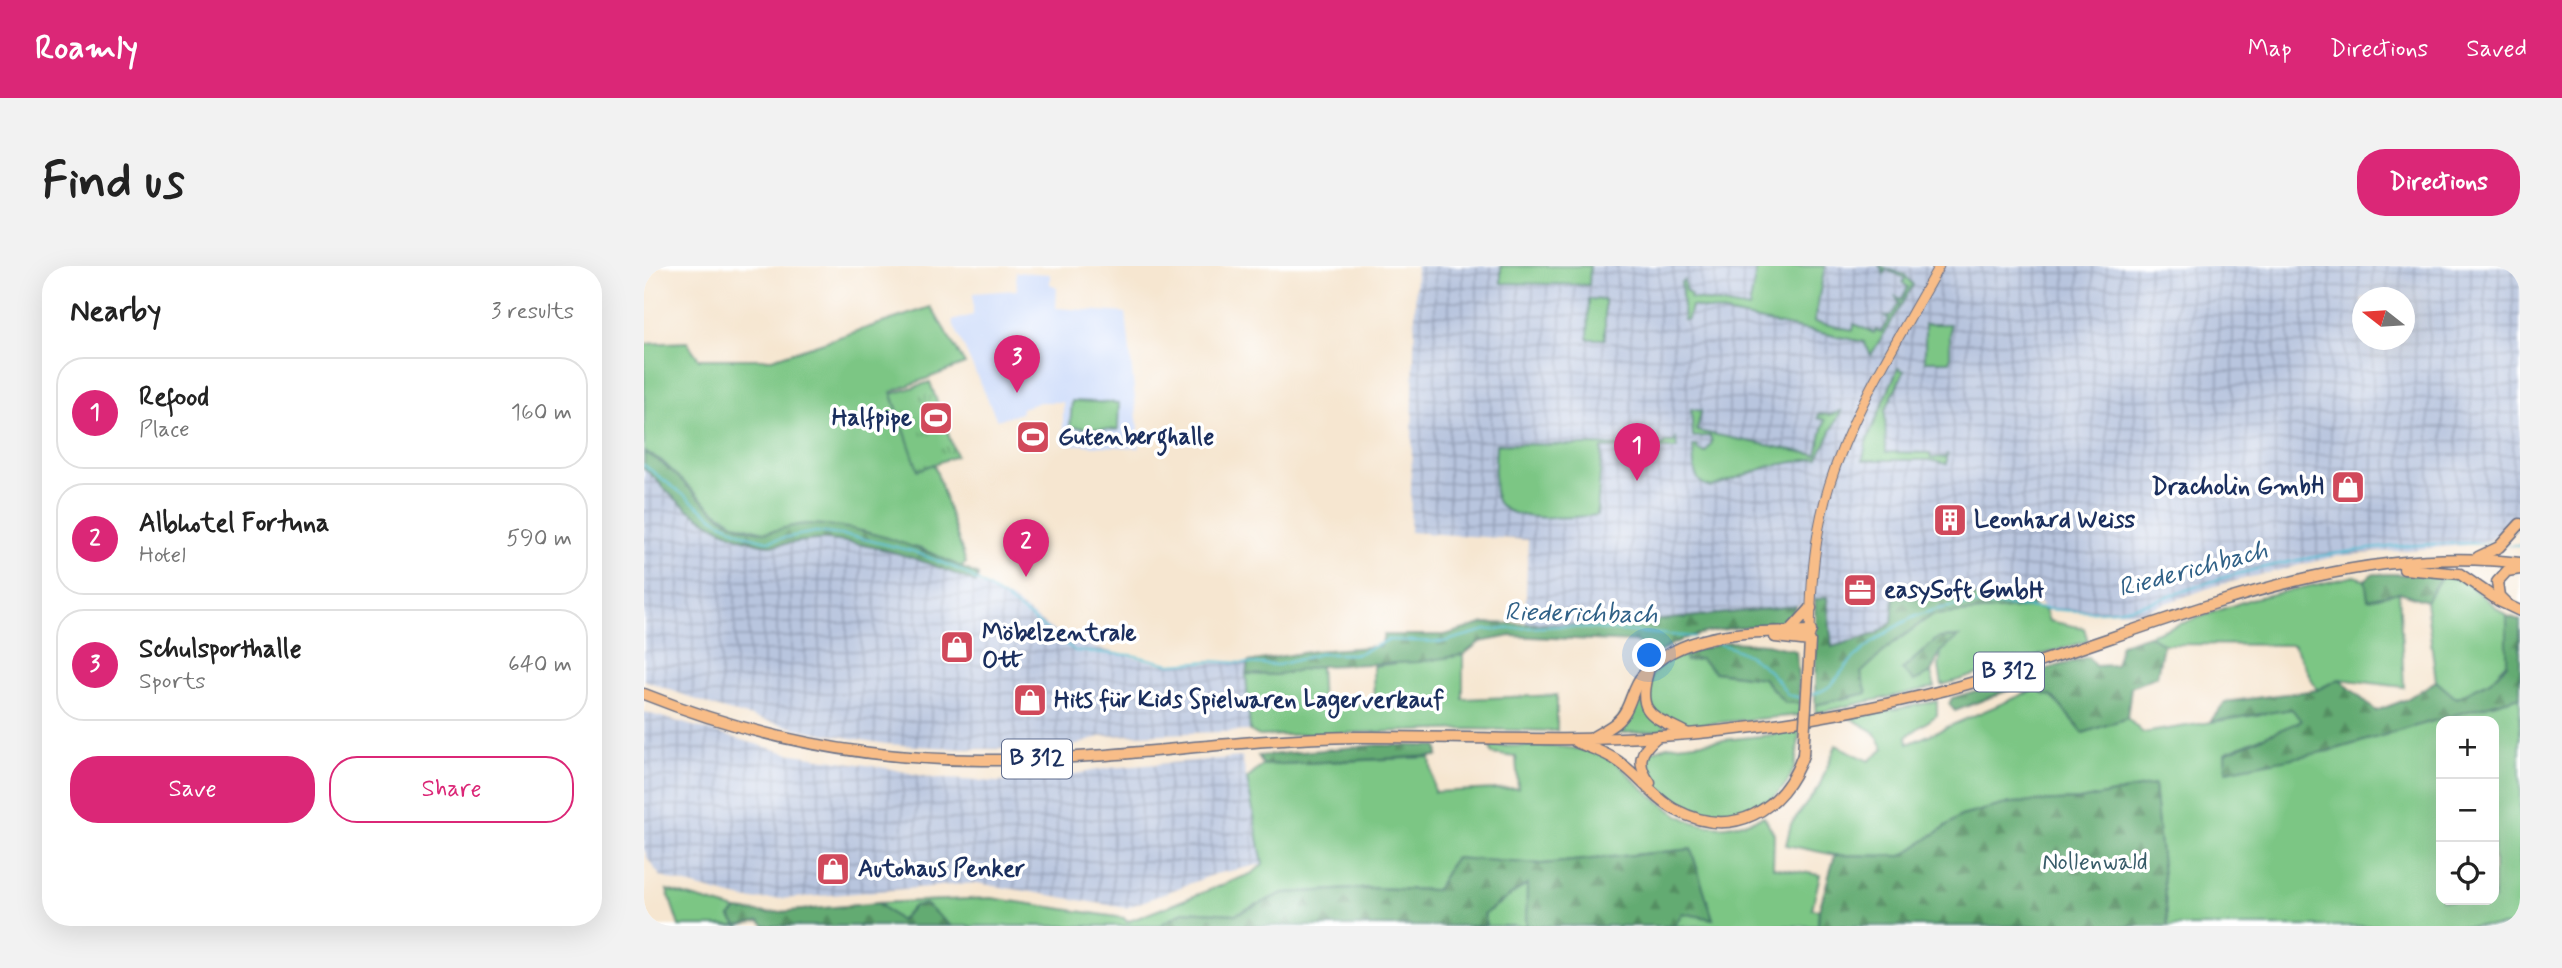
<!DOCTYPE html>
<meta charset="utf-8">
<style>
:root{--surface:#fff;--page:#f2f2f2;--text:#222;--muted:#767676;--line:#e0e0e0;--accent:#db2777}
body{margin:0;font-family:Mynerve,sans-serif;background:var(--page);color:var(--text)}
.controls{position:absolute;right:21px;bottom:21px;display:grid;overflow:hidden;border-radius:14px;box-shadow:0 7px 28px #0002}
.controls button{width:63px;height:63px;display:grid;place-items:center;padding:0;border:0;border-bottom:2px solid var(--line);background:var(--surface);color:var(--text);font:35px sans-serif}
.compass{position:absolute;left:1708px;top:21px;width:63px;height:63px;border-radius:50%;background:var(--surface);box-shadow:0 7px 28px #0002;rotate:287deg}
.you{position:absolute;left:1006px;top:390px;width:24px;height:24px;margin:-18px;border:5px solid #fff;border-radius:50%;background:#1a73e8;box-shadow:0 0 0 10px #1a73e833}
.badge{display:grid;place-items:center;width:46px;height:46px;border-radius:50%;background:var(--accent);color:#fff;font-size:23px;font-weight:700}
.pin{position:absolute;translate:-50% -58px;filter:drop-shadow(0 2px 4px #0008)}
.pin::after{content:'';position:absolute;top:37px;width:24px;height:21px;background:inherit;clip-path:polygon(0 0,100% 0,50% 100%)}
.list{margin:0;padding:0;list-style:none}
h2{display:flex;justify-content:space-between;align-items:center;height:91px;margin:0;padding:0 28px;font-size:30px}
h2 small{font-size:23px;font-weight:400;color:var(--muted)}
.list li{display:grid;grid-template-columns:46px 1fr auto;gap:21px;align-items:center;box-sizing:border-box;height:112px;margin:0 14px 14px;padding:0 14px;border:2px solid var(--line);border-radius:28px}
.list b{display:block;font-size:26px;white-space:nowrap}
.list p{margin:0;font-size:23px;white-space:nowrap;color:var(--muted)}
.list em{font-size:23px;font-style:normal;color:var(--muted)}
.actions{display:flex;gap:14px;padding:21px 28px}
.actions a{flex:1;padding:16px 0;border:2px solid var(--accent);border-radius:28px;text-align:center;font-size:24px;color:var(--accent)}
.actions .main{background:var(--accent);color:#fff}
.icon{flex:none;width:38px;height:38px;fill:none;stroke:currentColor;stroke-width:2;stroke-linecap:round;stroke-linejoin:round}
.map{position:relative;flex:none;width:1876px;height:660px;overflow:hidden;border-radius:28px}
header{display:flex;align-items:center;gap:42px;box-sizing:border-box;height:98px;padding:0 35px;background:var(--accent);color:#fff}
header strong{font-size:33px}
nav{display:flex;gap:38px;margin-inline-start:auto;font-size:24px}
.intro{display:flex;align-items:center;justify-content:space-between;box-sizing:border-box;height:168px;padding:0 42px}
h1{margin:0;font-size:49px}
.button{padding:18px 32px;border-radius:28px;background:var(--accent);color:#fff;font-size:24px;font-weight:700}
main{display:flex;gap:42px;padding:0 42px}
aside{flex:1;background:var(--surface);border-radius:28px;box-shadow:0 7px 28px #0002}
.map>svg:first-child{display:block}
</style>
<header>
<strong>Roamly</strong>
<nav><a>Map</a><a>Directions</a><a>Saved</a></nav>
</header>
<div class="intro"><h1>Find us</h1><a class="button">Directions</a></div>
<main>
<aside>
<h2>Nearby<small>3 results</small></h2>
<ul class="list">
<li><span class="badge">1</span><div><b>Refood</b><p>Place</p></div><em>160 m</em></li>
<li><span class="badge">2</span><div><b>Albhotel Fortuna</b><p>Hotel</p></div><em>590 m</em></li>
<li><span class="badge">3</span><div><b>Schulsporthalle</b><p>Sports</p></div><em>640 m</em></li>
</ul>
<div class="actions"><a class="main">Save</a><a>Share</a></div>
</aside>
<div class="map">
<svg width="1876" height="660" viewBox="0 0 1876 660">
<defs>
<pattern id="industrial-grid" width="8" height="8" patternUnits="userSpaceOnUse" patternTransform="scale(1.75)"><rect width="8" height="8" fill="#b8c5de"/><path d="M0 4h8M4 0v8" fill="none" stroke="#95a0b7"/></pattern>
<pattern id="forest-firs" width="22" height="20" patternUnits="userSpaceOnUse" patternTransform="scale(1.75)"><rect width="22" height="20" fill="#64ab72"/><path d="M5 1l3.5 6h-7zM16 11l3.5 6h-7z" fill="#528c61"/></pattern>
<pattern id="park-tufts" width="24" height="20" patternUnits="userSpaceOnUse" patternTransform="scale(1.75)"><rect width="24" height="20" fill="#7bc684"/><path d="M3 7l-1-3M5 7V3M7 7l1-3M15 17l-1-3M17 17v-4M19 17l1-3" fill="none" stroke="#64a16f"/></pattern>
</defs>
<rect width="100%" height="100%" fill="#fff"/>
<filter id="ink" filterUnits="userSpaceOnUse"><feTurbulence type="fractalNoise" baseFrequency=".0143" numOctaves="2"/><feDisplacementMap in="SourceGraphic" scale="14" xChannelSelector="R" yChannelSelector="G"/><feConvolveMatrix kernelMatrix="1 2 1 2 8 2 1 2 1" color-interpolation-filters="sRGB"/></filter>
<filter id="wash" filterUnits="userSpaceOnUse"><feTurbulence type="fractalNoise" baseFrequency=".00686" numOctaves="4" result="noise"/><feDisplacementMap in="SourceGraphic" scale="28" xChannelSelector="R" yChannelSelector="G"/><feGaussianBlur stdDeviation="1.57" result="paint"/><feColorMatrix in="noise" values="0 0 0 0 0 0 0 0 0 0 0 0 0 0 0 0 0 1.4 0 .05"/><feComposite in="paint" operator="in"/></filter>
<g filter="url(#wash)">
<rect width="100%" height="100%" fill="#f6e6d0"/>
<path fill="#ccdbfa" d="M372,6l34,2v10l7,3 -1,21 70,5 14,135 -77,-4v-42h-23l-18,6 -1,5 -24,7 -45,-99 21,-6v-22l44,-3z"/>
<g fill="url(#industrial-grid)" fill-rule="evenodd">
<path d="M772,0h1104v250l-31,24 -22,5 -130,11 -122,30 -75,26 -95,-2 -15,-18 -87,7 -49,-3 -2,27 -16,11 -45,13 -4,-50 -42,12 -182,17 -78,-2 3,-84 -118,-8zM1718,32h42v42h-42z"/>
<path d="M0,203l62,52 46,21 18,4 42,-7 47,4 49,13 68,27 36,17 40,30 43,18 67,16 86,-2 2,69 -147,5 -29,10 -30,3h-80l-78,-5 -83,-14 -82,-21 -77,-29z"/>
<path d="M0,446l143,41 105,16 40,9 65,4 47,-3 66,-11 132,-11 21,107 -48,10 -89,34 -149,-25 -182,15 -47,2 -21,-5 -66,-18 -13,-18 -4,-10z"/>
</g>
<g fill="#7bc684" stroke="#4b7a71" stroke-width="2" fill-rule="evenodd">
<path d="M857,0h89l-1,19 -88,-2z"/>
<path d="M1113,0h68l-11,56 39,8 1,-6 20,9 2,-3 5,2 8,-13 -4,-3h6l8,-13 -3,-6 5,3 7,-13 -5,-4 2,-5 -19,-9 -2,5 -4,-8 25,9 8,10 -42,70 -7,-13 -173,-36 -3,13 -4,1 -3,-38 3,-2 1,10 6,5 -1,3 59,11z"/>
<path d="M945,33l16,1v39h-17z"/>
<path d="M287,41l34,57 -74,28 27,77 16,-5 32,99 -5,4 -39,-18 -115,-25 -36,10 -35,-10 -26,-17 -49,-47 -17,-8v-108l43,-2 12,17h73z"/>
<rect x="1281" y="58" width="25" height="37"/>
<path d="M1254,102l6,3 -19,40 1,41 44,1 1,5 15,-1 1,-4v11l-19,-4h-65l3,-17z"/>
<path d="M428,135l47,2 -1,27 -48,-3z"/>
<path d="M1047,143l10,2 -4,20 120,24 8,-35 -7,-2 1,-4 11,1 11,-4 -23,47 -48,8 -59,21c-20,-4 -17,-24 -18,-41h5l-1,4 9,3 6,-11 -2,-6 -17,1z"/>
<path d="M1032,173l1,10h-51l-1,10h-5v-11h-18l-5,67c-23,2 -93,10 -101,-17 -4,-15 0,-38 0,-54l167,2 1,-3h9z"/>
<path d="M1799,308l16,3 48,39v47l-17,18 -34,18 -20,-18 -10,-80z"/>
<path d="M1711,310l10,4 4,19 30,-7 5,95 -65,-8 -22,11 -23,-45 -131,-1 -14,-9 102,-36z"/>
<path d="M1389,341l12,3 4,11 35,7 4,13 -146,44 -3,-18 2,-15 17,-15 -20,1 -36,32 12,10 17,-7 4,14 -119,26 -1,-8 52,-12 -7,-20 31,-28 41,-30z"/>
<path d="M1041,387l1,8 14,-2 15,13 48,6 22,25h15v12l-119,11 -31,-16 -2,-29 15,-19z"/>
<path d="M819,389v44l94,-4v36l-89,-2 -209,7 -9,-5 -4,-57 30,1 44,-9 2,39 52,-1 -1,-38z"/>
<path d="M994,422l30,42 -59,4z"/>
<path d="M1394,422l6,6 8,2 31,37 44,-15 16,15 149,-24 10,12 -77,32 104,-2 191,-55v230h-352l-14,-141 -75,15 -69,3 -49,13 -59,40 -67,-1 -49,-10 5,-21 28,-37 17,-42 33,16 15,-13 -11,-17 -23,-13 87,-17v14l-30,21 1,8zM1797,455h53v179h-53z"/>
<path d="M1156,460c-2,18 -2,42 -14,58 -40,54 -146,36 -139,-31l20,-7 103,-11z"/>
<path d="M846,480c37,1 82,-4 117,11 10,4 20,16 28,24 44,39 70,59 129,35l10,18 -1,33 47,8 -8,34 7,1 -1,16h-143l6,-13 32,6 -22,-70 -149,15 -88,-6 -18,32 -66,-2 -87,5 -47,21 -51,-3 -27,15h-207l-37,-20 -14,15 -22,-18 113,-5 133,20 3,4 126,-49 10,-9 -16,-85 16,-14 167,-8 4,35 84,-4 -2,-31 -24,-3z"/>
<path d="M884,617l-2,43h-40l-2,-12z"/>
<path d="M23,624l70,20 -7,7 8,9h-59z"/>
</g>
<g fill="url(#forest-firs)" stroke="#406d68" stroke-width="2">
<path d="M0,186c36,17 56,56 92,73 38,16 43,-1 73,-1 59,1 117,27 169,51l-2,8c-48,-21 -96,-39 -148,-43 -26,-2 -50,10 -74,2 -30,-8 -60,-26 -83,-47 -10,-9 -16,-19 -27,-26z"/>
<path d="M1728,308h71l-17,27 -27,-9 -31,7 -3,-19z"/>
<path d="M1386,326l3,15 -101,8 -41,30 -30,28 6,20 -52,12v-105l12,-3 5,50 44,-13 16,-11 2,-27 49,3z"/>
<path d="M1152,340l-9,15c-51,10 -106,3 -142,45l-1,-7 7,-11 -17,-6 -123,-6 -31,6 -17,13 -44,7 -99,4 -44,9 -30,-1 2,-12 66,-11 67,-5 3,-11h61l40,-12 118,3z"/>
<path d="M1863,350l13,4v76l-191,55 -103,20 -1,-18 76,-32 -9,-12 -82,13 15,-20 92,-12 22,-11 37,32 29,-11 31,-19 20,17 34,-17 17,-17z"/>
<path d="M1505,369l14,9 -6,32 -26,11 -4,31 -44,15 -31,-37 -8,-2 -12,-13 -77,30 -6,-7 3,-6 136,-41 7,9 20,-1 6,-21z"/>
<path d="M1315,371l-19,15 -9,21 -17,8 -12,-11 36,-32z"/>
<path d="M1084,376l39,2 29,7 4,52h-15l-22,-25 -48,-6 -15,-13 -14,2 -1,-8z"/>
<path d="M733,479l60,1 1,10 -175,9 -5,-9z"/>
<path d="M1510,519l14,141h-350l1,-16 16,-55 67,1 59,-40 49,-13 69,-3z"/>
<path d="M1047,583l22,70 -31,-6 -7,13h-149l1,-42 -43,30 2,12h-328l27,-15 51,3 47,-21 87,-5 66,2 18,-32 88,6z"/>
<path d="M234,637l22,18 14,-15 11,-2 26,22h-186l-6,-5 -21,5 -8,-9 7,-7 31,3z"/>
</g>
<path fill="url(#park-tufts)" stroke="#4b7a71" stroke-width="2" d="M286,116l26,74 -38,14 -26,-76z"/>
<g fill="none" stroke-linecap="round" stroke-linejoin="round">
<g stroke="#56bed3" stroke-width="2">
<path d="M0,199l74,56 30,15 19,5 49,-9 40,5 56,14 48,19 46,29 69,52 57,4 38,9 40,-3 68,4 41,-11h38l31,-14 55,2 43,-12 76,-4 132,11"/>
<path d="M1863,279h13"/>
<path d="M1072,377c34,9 54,24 72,52l14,3"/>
<path d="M1167,429c24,-7 23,-16 39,-33 15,-15 41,-34 60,-43 63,-31 139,-1 205,-9 37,-5 71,-21 107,-32 90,-25 179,-37 272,-34"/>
</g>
</g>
</g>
<g filter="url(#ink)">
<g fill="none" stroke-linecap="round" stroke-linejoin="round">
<g stroke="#686f86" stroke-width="11">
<path id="major" d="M1166,369c1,-51 4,-100 19,-149 24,-78 71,-149 110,-220"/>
</g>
<g stroke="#686f86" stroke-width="13">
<g id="highway">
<path d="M1834,291l21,-10 21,-23"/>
<path d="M1760,303l56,5 39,27 21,10"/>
<path d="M1861,336l-6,-6 -2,-14 10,-11 13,-2"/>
<path d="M1146,365l21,-23"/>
<path d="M1131,371l35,4 -2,35"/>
<path d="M1004,406c-13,44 7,44 38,61"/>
<path d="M0,428c110,44 228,67 346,66 122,0 242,-21 364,-23 102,-1 204,6 307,-1 89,-6 178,-20 264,-41 193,-46 393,-158 595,-132"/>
<path d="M949,471c13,-8 26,-13 33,-27 6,-11 8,-25 16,-34 39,-47 113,-44 169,-45"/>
<path d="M932,476c14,6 30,10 43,20 20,14 36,37 57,48 57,30 107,1 127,-55"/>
<path d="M1006,517c-14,-19 -11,-32 8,-47"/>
</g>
</g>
<use href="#major" stroke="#f8bd88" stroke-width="9"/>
<use href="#highway" stroke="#f8bd88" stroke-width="10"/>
<g stroke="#686f86" stroke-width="13" stroke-linecap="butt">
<path id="highway-bridge" d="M1159,489l5,-79"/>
</g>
<use href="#highway-bridge" stroke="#f8bd88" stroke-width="10"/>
</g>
</g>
<defs>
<g id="stadium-square" transform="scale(1.75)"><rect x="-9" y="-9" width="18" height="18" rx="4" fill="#d1495b" stroke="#fff"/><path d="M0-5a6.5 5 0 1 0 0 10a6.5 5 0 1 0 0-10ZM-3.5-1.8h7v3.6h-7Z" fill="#fff"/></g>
<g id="shop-square" transform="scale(1.75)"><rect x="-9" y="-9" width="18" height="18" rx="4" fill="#d1495b" stroke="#fff"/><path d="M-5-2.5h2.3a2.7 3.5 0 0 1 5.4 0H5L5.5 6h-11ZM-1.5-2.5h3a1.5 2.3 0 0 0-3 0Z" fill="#fff"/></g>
<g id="building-square" transform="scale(1.75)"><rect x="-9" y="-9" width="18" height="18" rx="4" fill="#d1495b" stroke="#fff"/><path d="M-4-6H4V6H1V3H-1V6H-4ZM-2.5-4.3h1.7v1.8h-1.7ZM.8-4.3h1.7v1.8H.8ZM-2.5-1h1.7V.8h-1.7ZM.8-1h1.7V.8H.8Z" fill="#fff"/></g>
<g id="office-square" transform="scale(1.75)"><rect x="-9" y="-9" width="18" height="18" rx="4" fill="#d1495b" stroke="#fff"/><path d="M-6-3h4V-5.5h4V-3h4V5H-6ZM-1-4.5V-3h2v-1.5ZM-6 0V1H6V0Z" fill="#fff"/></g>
</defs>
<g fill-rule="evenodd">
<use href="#stadium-square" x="292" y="152"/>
<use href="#stadium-square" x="389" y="171"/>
<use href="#shop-square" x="1704" y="221"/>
<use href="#building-square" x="1306" y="254"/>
<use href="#office-square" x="1216" y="324"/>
<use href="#shop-square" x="313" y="381"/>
<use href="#shop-square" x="386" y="434"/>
<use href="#shop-square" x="189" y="603"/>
</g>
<g text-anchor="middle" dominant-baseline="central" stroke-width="7" stroke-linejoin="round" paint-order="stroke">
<g fill="#fff" stroke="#5f6d8e" stroke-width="2">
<rect x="1330" y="386.5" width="70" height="39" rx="5"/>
<rect x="358" y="473.5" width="70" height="39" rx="5"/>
</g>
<g font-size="23" font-weight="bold" fill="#1b2f5e">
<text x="1365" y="406">B 312</text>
<text x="393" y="493">B 312</text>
</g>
<g font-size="24" font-weight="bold" fill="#1b2f5e" stroke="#fff" text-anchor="start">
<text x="268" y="152" text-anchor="end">Halfpipe</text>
<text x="414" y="171">Gutenberghalle</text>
<text x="1680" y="221" text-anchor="end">Dracholin GmbH</text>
<text x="1330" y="254">Leonhard Weiss</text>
<text x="1240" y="324">easySoft GmbH</text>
<text x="338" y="367">Möbelzentrale<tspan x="338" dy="28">Ott</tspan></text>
<text x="410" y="434">Hits für Kids Spielwaren Lagerverkauf</text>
<text x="214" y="603">Autohaus Penker</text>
</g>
<g font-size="24" fill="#385c69" stroke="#fff">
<text x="1451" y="596">Nollenwald</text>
</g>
<g font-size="26" font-style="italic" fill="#306187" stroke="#fff">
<text transform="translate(1549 304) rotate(-15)">Riederichbach</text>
<text transform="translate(937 348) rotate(1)">Riederichbach</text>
</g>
</g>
</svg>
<div class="controls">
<button>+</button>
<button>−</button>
<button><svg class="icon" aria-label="locate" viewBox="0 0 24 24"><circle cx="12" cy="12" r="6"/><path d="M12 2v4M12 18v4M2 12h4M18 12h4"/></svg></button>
</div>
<svg class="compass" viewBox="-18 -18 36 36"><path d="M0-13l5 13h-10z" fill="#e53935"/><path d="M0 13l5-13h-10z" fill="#767676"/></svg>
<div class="you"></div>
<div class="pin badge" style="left:993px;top:215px">1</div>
<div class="pin badge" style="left:382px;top:311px">2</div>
<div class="pin badge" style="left:373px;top:127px">3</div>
</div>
</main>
